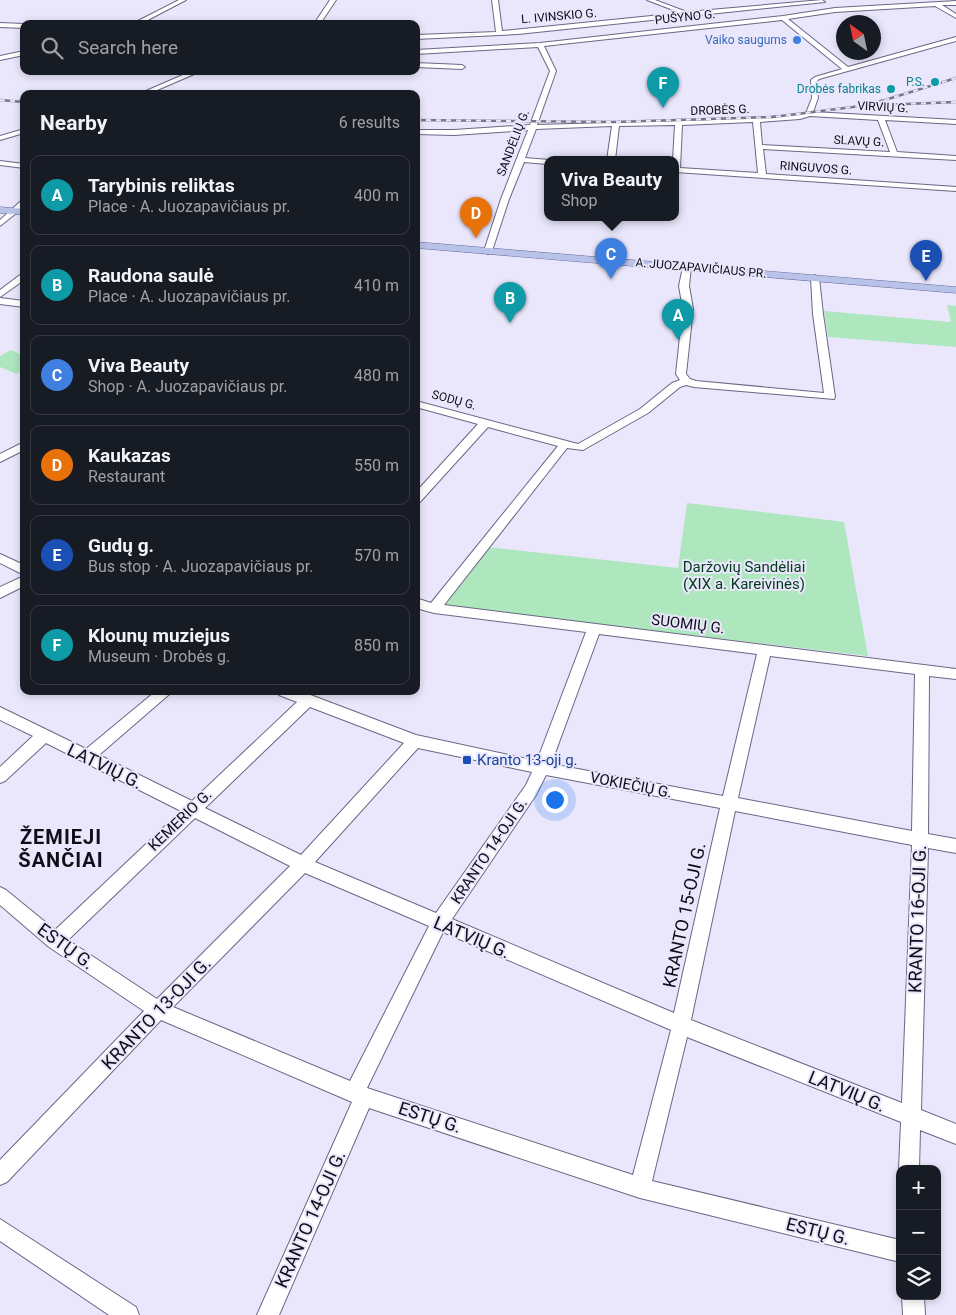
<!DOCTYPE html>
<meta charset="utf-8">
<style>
:root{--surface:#171b24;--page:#20242c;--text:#f1f3f6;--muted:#9ea1a6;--line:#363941;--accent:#d93025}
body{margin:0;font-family:Roboto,sans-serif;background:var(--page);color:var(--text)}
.controls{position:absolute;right:15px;bottom:15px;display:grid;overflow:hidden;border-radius:10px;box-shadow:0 2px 8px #0003}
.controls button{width:45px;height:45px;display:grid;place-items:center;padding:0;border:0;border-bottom:1px solid var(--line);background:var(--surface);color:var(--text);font:25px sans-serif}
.compass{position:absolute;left:836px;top:15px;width:45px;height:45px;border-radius:50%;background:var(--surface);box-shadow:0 2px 8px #0003;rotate:327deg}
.you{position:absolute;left:554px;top:799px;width:18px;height:18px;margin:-12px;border:4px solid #fff;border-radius:50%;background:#1a73e8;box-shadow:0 0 0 8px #1a73e833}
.badge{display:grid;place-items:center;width:32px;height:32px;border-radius:50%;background:var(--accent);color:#fff;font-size:16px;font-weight:700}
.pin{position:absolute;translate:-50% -41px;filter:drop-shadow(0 1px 2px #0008)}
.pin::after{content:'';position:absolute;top:26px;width:18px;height:15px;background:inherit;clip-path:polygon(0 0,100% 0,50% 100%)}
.popup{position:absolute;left:544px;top:156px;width:135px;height:65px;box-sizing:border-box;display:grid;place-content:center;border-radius:10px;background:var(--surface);filter:drop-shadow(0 1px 4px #0005);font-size:16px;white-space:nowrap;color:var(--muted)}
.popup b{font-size:19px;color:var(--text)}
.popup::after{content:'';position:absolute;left:50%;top:100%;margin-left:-10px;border:10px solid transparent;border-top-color:var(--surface)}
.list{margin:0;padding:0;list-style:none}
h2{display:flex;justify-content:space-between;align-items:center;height:65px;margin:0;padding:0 20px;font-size:21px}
h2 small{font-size:16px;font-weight:400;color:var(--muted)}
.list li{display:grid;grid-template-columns:32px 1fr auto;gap:15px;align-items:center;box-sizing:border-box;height:80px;margin:0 10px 10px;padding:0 10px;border:1px solid var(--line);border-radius:10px}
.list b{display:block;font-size:19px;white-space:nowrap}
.list p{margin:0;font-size:16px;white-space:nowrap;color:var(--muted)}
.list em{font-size:16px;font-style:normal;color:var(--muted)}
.icon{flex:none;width:28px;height:28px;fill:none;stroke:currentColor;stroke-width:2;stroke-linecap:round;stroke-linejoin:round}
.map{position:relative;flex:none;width:956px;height:1315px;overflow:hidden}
.search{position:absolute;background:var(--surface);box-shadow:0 2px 8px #0003;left:20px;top:20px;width:400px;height:55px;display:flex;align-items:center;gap:12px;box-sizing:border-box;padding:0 18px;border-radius:10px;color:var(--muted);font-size:19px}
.panel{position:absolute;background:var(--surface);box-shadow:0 2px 8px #0003;left:20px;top:90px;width:400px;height:605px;border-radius:10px}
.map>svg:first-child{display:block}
</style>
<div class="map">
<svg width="956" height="1315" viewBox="0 0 956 1315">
<rect width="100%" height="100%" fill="#eae7fc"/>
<g fill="#aee7be">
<path d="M947,305l9,1v41l-128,-10 -4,-26 127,11z"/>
<path d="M11,350l13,6v14l-8,4 -16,-7v-11z"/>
<path d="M687,503l157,19 24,134 -425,-50 45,-59 190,21z"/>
</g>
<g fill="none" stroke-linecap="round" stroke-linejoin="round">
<g stroke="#6b6685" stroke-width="2">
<g id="minor">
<path d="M179,0h7l-46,24h-8z"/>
<path d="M330,0h6l-16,24h-6z"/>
<path d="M492,0h6l4,31 179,-18 -34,-13h8l32,12 135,-12 3,2 -307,32 -102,5v-4l80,-3z"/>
<path d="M956,1v4h-14l14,9v4l-21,-12 -100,6 -47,7 60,48 108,-30v4l-137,38 -3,3 2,16 -5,14 143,8v4l-71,-4 12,32 59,4v4l-193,-11 3,25 190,13v4l-281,-19v-12h-2l2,-35 -56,1 -4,34h-8l5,-34 -76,3 -11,29 24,2h-2v4l-23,-2 -15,37 -17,52 -4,3 -4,-3 17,-52 27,-69 -74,5 -38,-1v-4h38l76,-5 20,-54 -12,-24 -122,7v-4l124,-7 243,-27 52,-8zM782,20l60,49 -27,8 -4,3 1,18 -6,15 -7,2 -86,5 -176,5 19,-54 -12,-25zM810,116l68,4 12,32 -128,-7 -2,-23 40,-3zM753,122l5,51 -78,-5 2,-43z"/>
<path d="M0,23l24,1v4l-24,-1z"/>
<path d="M24,51v4l-24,5v-4z"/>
<path d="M416,63l46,2 3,2 -3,2 -46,-2z"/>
<path d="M192,71h9l-53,23h-9z"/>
<path d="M24,129v4l-24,7v-4z"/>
<path d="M0,161l24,3v4l-24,-3z"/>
<path d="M21,201h3v6l-24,19v-6z"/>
<path d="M687,264l4,3 -2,19 4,23 -7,65 4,5 6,2 128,12 -11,-79 -2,-36 4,-3 4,3 4,36 12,83 -1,2 -140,-12 -8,-2 -6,2 -32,26 -65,37 -16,-2 -123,157 512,64v10l-27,-3 -1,158 28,5v14l-28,-5 -7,262 35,14v20l-36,-14 -1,39h-19v2l-1,-2 2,-47 -214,-85 -35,144 248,59v22l-260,-64 -271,-90 -90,207h-22l95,-213 -191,-82 -154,162 -7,3v-25l144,-149 -95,-64 -49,-42v-18l6,3 49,40 126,-119 -135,-68 -41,38 -5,2v-16l33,-31 -33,-16v-13l86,42 70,-58h17l-74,64 93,46 105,-99 -18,-7 -2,-4h23l116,44 121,26 49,-129 -152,-19 -18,-5v-10l15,5 127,-157 -70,-19 -68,75 -4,1v-11l62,-68 -62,-17v-6l162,43 62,-35 32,-26 8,-3 -4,-6 7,-65 -4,-23 4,-19zM599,634l158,20 -34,142 -172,-32zM770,656l145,18 -3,157 -174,-33zM310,707l94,36 -103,112 -96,-47zM418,748l114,24 -6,13 -90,128 -121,-51zM546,775l174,33 -46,205 -222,-94 84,-124zM735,811l177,34 -10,258 -211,-83zM195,818l95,48 -133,133 -89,-59zM305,873l124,53 -79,155 -177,-74zM443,932l228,98 -38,145 -266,-87z"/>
<path d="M24,272v8l-24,17v-7z"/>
<path d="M0,298l24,3v6l-24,-3z"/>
<path d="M24,442v8l-24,12v-8z"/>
<path d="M0,554l24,11v10l-24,-12z"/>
<path d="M24,576v10l-24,12v-11z"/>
<path d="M0,1219l136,88 3,8h-30l-109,-74z"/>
<path d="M902,1296h22l1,19h-22z"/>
</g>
</g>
<g stroke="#606996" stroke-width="1">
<g id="major">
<path d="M0,207l24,2v6l-24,-2z"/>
<path d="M416,242l540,45v6l-540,-45z"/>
</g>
</g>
<use href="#minor" fill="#fff" fill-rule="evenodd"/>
<use href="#major" fill="#b9c2e9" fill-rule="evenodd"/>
<g stroke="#797787" stroke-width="2.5">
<g id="rail">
<path d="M0,100l24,2"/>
<path d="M881,105l75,-3"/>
<path d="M416,120l198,2 159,-5 80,-10 32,-7 71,-22"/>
</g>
</g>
<use href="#rail" stroke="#eae7fc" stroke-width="2" stroke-dasharray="5" stroke-linecap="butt"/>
</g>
<circle fill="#3f7fe0" stroke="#eae7fc" stroke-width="2" cx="797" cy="40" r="5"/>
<g fill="#0f9aa8" stroke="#eae7fc" stroke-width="2">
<circle cx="935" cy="82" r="5"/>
<circle cx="891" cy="89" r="5"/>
</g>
<rect fill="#1a4fb4" stroke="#eae7fc" stroke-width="2" x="462" y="755" width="10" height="10" rx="2.5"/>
<g text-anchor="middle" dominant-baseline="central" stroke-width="4" stroke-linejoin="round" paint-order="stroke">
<g font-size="12" fill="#0f0d18" stroke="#eae7fc">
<text transform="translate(559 16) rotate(-5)">L. IVINSKIO G.</text>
<text transform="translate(685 17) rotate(-6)">PUŠYNO G.</text>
<text transform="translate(883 107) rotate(3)">VIRVIŲ G.</text>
<text transform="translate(720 110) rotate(-2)">DROBĖS G.</text>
<text transform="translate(859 141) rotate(3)">SLAVŲ G.</text>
<text transform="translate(513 143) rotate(-69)">SANDĖLIŲ G.</text>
<text transform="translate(816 168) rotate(4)">RINGUVOS G.</text>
<text transform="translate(701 268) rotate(5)">A. JUOZAPAVIČIAUS PR.</text>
<text transform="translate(454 400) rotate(15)">SODŲ G.</text>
</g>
<g font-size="12" fill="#366cbe" stroke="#eae7fc" text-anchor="end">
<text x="787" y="40">Vaiko saugums</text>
</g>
<g font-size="12" fill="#0d838f" stroke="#eae7fc" text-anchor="end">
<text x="925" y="82">P.S.</text>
<text x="881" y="89">Drobės fabrikas</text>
</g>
<g font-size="15" fill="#003a1a" stroke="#eae7fc">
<text x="744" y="567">Daržovių Sandėliai<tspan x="744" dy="17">(XIX a. Kareivinės)</tspan></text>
</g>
<g font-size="15" fill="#0f0d18" stroke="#eae7fc">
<text transform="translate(688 624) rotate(7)">SUOMIŲ G.</text>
<text transform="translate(631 785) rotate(11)">VOKIEČIŲ G.</text>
<text transform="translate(180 820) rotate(-44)">KEMERIO G.</text>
<text transform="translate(489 851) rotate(-56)">KRANTO 14-OJI G.</text>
</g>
<g font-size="15" fill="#164399" stroke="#eae7fc" text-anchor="start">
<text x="477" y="760">Kranto 13-oji g.</text>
</g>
<g font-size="18" fill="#0f0d18" stroke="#eae7fc">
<text transform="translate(105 766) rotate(26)">LATVIŲ G.</text>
<text transform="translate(684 915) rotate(-78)">KRANTO 15-OJI G.</text>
<text transform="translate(917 919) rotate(-88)">KRANTO 16-OJI G.</text>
<text transform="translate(472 937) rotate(23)">LATVIŲ G.</text>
<text transform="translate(66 946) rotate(36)">ESTŲ G.</text>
<text transform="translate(156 1013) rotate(-46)">KRANTO 13-OJI G.</text>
<text transform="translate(847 1091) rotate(22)">LATVIŲ G.</text>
<text transform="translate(430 1117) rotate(18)">ESTŲ G.</text>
<text transform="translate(310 1219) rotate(-66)">KRANTO 14-OJI G.</text>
<text transform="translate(818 1231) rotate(14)">ESTŲ G.</text>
</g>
<g font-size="20" font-weight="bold" letter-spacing="1" fill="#0f0d18" stroke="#eae7fc">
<text x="61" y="837">ŽEMIEJI<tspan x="61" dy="23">ŠANČIAI</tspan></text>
</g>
</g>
</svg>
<div class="controls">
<button>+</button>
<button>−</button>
<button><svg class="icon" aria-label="layers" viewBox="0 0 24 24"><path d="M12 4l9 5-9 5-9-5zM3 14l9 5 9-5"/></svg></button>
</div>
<svg class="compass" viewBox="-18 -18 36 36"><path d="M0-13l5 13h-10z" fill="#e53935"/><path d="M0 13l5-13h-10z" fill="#9ea1a6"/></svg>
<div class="you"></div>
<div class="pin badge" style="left:678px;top:340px;background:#0f9aa8">A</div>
<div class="pin badge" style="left:510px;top:323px;background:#0f9aa8">B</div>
<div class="pin badge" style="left:611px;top:279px;background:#3f7fe0">C</div>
<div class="popup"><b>Viva Beauty</b>Shop</div>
<div class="pin badge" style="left:476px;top:238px;background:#e8710a">D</div>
<div class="pin badge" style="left:926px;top:281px;background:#1a4fb4">E</div>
<div class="pin badge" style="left:663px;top:108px;background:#0f9aa8">F</div>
<div class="search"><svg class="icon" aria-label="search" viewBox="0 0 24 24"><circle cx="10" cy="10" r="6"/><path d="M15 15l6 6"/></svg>Search here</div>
<section class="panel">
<h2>Nearby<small>6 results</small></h2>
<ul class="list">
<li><span class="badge" style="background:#0f9aa8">A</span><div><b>Tarybinis reliktas</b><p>Place · A. Juozapavičiaus pr.</p></div><em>400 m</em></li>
<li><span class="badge" style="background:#0f9aa8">B</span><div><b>Raudona saulė</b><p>Place · A. Juozapavičiaus pr.</p></div><em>410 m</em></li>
<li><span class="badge" style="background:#3f7fe0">C</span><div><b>Viva Beauty</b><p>Shop · A. Juozapavičiaus pr.</p></div><em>480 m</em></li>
<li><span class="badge" style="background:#e8710a">D</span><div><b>Kaukazas</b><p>Restaurant</p></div><em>550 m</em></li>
<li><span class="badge" style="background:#1a4fb4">E</span><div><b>Gudų g.</b><p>Bus stop · A. Juozapavičiaus pr.</p></div><em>570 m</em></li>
<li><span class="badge" style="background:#0f9aa8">F</span><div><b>Klounų muziejus</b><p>Museum · Drobės g.</p></div><em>850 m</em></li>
</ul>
</section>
</div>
